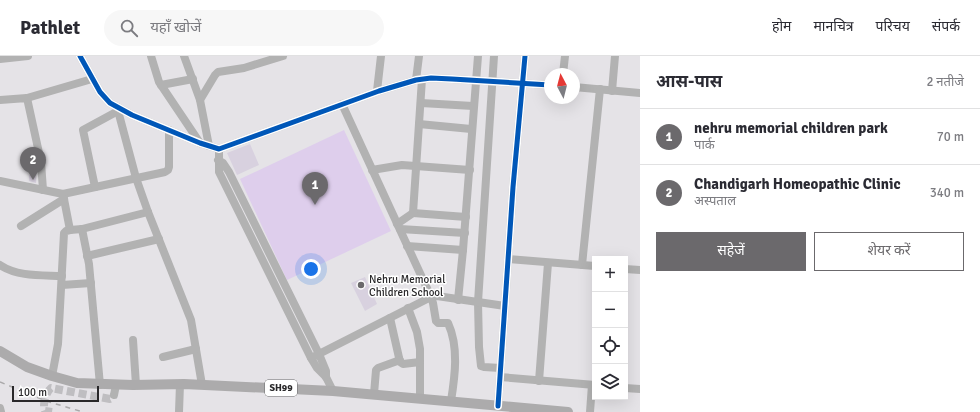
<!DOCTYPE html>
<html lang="hi">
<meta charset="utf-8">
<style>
:root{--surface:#fff;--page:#f7f7f7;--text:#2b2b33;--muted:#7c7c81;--line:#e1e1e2;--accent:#6b696c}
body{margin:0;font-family:Signika,"Noto Sans Devanagari",sans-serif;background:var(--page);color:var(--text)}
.controls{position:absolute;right:12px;bottom:12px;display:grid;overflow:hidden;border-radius:0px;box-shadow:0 4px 16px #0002}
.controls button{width:36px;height:36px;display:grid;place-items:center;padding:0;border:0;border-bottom:1px solid var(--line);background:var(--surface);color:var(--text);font:20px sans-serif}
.compass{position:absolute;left:544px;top:12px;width:36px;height:36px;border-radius:50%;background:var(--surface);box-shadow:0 4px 16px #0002;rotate:353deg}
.scale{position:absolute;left:12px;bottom:10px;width:87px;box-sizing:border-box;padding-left:4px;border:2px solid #29282a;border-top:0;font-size:11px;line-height:14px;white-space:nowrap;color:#29282a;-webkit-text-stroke:3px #fff;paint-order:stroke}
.you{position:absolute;left:311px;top:213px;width:14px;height:14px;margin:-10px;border:3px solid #fff;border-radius:50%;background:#1a73e8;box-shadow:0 0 0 6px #1a73e833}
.badge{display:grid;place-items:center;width:26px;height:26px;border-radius:50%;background:var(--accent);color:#fff;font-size:13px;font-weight:700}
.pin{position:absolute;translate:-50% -33px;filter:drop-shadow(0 1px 2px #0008)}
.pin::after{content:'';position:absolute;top:21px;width:14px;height:12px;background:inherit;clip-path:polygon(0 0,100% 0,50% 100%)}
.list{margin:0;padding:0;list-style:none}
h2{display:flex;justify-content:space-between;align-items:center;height:52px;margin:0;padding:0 16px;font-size:17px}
h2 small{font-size:13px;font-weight:400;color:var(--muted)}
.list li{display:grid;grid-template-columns:26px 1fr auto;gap:12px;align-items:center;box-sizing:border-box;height:56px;padding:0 16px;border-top:1px solid var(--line)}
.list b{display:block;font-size:15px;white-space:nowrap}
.list p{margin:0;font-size:13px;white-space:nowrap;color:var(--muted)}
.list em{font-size:13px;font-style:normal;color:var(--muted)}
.actions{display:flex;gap:8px;padding:12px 16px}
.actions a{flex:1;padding:9px 0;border:1px solid var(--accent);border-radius:0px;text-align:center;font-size:14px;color:var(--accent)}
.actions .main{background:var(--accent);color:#fff}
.icon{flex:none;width:22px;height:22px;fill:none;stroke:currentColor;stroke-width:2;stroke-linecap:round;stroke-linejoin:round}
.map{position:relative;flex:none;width:640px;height:356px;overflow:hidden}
header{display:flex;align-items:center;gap:24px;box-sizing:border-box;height:56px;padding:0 20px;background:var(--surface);border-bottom:1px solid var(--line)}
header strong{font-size:19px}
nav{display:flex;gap:22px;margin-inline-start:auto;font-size:14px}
.search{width:280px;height:36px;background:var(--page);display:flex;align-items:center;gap:10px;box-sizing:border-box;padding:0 14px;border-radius:22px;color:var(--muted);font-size:15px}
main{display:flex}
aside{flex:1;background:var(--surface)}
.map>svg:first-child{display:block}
</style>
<header>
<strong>Pathlet</strong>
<div class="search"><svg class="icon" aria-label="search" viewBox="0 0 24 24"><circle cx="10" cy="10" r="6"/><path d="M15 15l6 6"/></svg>यहाँ खोजें</div>
<nav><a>होम</a><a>मानचित्र</a><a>परिचय</a><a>संपर्क</a></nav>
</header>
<main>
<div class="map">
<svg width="640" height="356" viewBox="0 0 640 356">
<rect width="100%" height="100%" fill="#e5e3e7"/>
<path fill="#deceec" d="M344,74l47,101 -104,49 -47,-101z"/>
<g fill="#d8d1df">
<path d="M250,88l9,21 -22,10 -10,-22z"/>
<path d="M29,119h7v8l-7,-2z"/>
<path d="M365,221l12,27 -12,7 -14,-28z"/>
</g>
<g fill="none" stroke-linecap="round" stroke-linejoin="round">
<path stroke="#bfbec1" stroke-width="8" stroke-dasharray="8 4" stroke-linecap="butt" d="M52,356l-7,-1c-3,-6 1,-19 6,-23l59,11 2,-1 2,-3"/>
<g stroke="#b2b2b2" stroke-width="8">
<path d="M80,0l20,36 10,11 22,12 68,28 19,6 160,-58 37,-11 15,-2 21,1 98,6"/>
<path d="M151,0l8,26 41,61"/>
<path d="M184,0l16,44"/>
<path d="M494,0l-16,246 1,45 2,19 3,1 16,1"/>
<path d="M0,3l28,-3"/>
<path d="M563,18l2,-18"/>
<path d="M416,24l3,-24"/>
<path d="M161,29l32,-6"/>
<path d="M574,31l66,6"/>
<path d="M377,35l4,-35"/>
<path d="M612,35l3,-35"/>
<path d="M27,42l65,-19"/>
<path d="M0,44l27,-2 14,64 2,28"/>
<path d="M421,47l52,3"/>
<path d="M342,48l89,193 6,-1 68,10"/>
<path d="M117,51l19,71 12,34 43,108 11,65"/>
<path d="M419,68l52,5"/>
<path d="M209,90l-9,-46 15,-25 3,-3 26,-4 39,-12"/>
<path d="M219,93v23l92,186 6,10 9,9 7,14"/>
<path d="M218,104l5,3 6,9 90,182 7,17v6"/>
<path d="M372,114l30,-5 68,5"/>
<path d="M0,125l63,13 102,-22 3,-2 1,-3v-37"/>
<path d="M95,131l-12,-57 35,-19"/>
<path d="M63,138l7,36 12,-1 66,-17"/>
<path d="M413,157l53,4"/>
<path d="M397,168l16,-11 9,-134"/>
<path d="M21,170l43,-27"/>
<path d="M82,173l7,35 11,121"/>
<path d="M400,173l65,4"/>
<path d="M407,190l56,4"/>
<path d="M87,200l72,-17"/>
<path d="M508,203l87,7"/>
<path d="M0,209c18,12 42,10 62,11"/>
<path d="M582,209l18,-176"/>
<path d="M625,213l15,1"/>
<path d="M62,229l29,-2"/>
<path d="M458,244l5,-50 15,-194"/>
<path d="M408,252l9,24 3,17v50"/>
<path d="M390,262l10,44 3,2 17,-2"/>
<path d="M133,284l3,45"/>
<path d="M163,301l33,-8"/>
<path d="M311,302l120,-61 2,6 3,18 2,2h10c11,24 7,53 3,78"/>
<path d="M52,320l6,-32 6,-111 2,-2 4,-1"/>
<path d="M500,321l95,8"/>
<path d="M539,325l9,-118"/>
<path d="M625,332l15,1"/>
<path d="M374,338l2,-24 2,-2 22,-8"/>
<path d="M114,339l2,-10"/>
<path d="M498,350l15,-219 12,-131"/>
<path d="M0,352l1,4"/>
<path d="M179,356l1,-28"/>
<path d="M590,356l2,-27"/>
</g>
<path stroke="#acabac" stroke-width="10" d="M0,295l27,16 25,9 25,7 56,2 51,-1 149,7 235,21"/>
<path stroke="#aaa9aa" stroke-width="1.5" stroke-dasharray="5 5" stroke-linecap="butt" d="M0,326l46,19 37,11"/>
<g stroke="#fff" stroke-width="8">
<g id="cycleway">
<path d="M80,0l20,36 10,11 22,12 68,28 19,6 160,-58 37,-11 15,-2 21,1 98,6"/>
<path d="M498,350l15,-219 12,-131"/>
</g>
</g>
<use href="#cycleway" stroke="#0057b8" stroke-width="5"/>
</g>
<circle fill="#6b696c" stroke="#fff" stroke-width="1.5" cx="361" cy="229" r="4"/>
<g text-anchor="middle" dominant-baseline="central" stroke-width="3" stroke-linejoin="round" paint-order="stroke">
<rect fill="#fff" stroke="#69686a" stroke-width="1" x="265" y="324" width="32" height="16" rx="3"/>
<g font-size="10" font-weight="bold" fill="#29282a">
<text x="281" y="332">SH99</text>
</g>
<g font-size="11" fill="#29282a" stroke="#fff" text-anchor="start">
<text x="369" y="223">Nehru Memorial<tspan x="369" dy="13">Children School</tspan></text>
</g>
</g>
</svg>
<div class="controls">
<button>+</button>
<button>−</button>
<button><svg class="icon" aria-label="locate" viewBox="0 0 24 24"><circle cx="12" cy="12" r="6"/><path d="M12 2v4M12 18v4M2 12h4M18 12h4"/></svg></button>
<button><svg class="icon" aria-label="layers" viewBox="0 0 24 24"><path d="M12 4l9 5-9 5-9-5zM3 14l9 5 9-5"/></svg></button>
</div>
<svg class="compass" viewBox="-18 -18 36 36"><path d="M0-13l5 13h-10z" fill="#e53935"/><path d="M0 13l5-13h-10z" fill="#7c7c81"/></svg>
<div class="scale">100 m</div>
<div class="you"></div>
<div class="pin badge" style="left:315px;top:149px">1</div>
<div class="pin badge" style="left:33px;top:124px">2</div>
</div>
<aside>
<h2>आस-पास<small>2 नतीजे</small></h2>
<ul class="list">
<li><span class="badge">1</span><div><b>nehru memorial children park</b><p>पार्क</p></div><em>70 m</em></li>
<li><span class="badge">2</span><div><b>Chandigarh Homeopathic Clinic</b><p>अस्पताल</p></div><em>340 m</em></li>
</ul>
<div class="actions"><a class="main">सहेजें</a><a>शेयर करें</a></div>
</aside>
</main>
